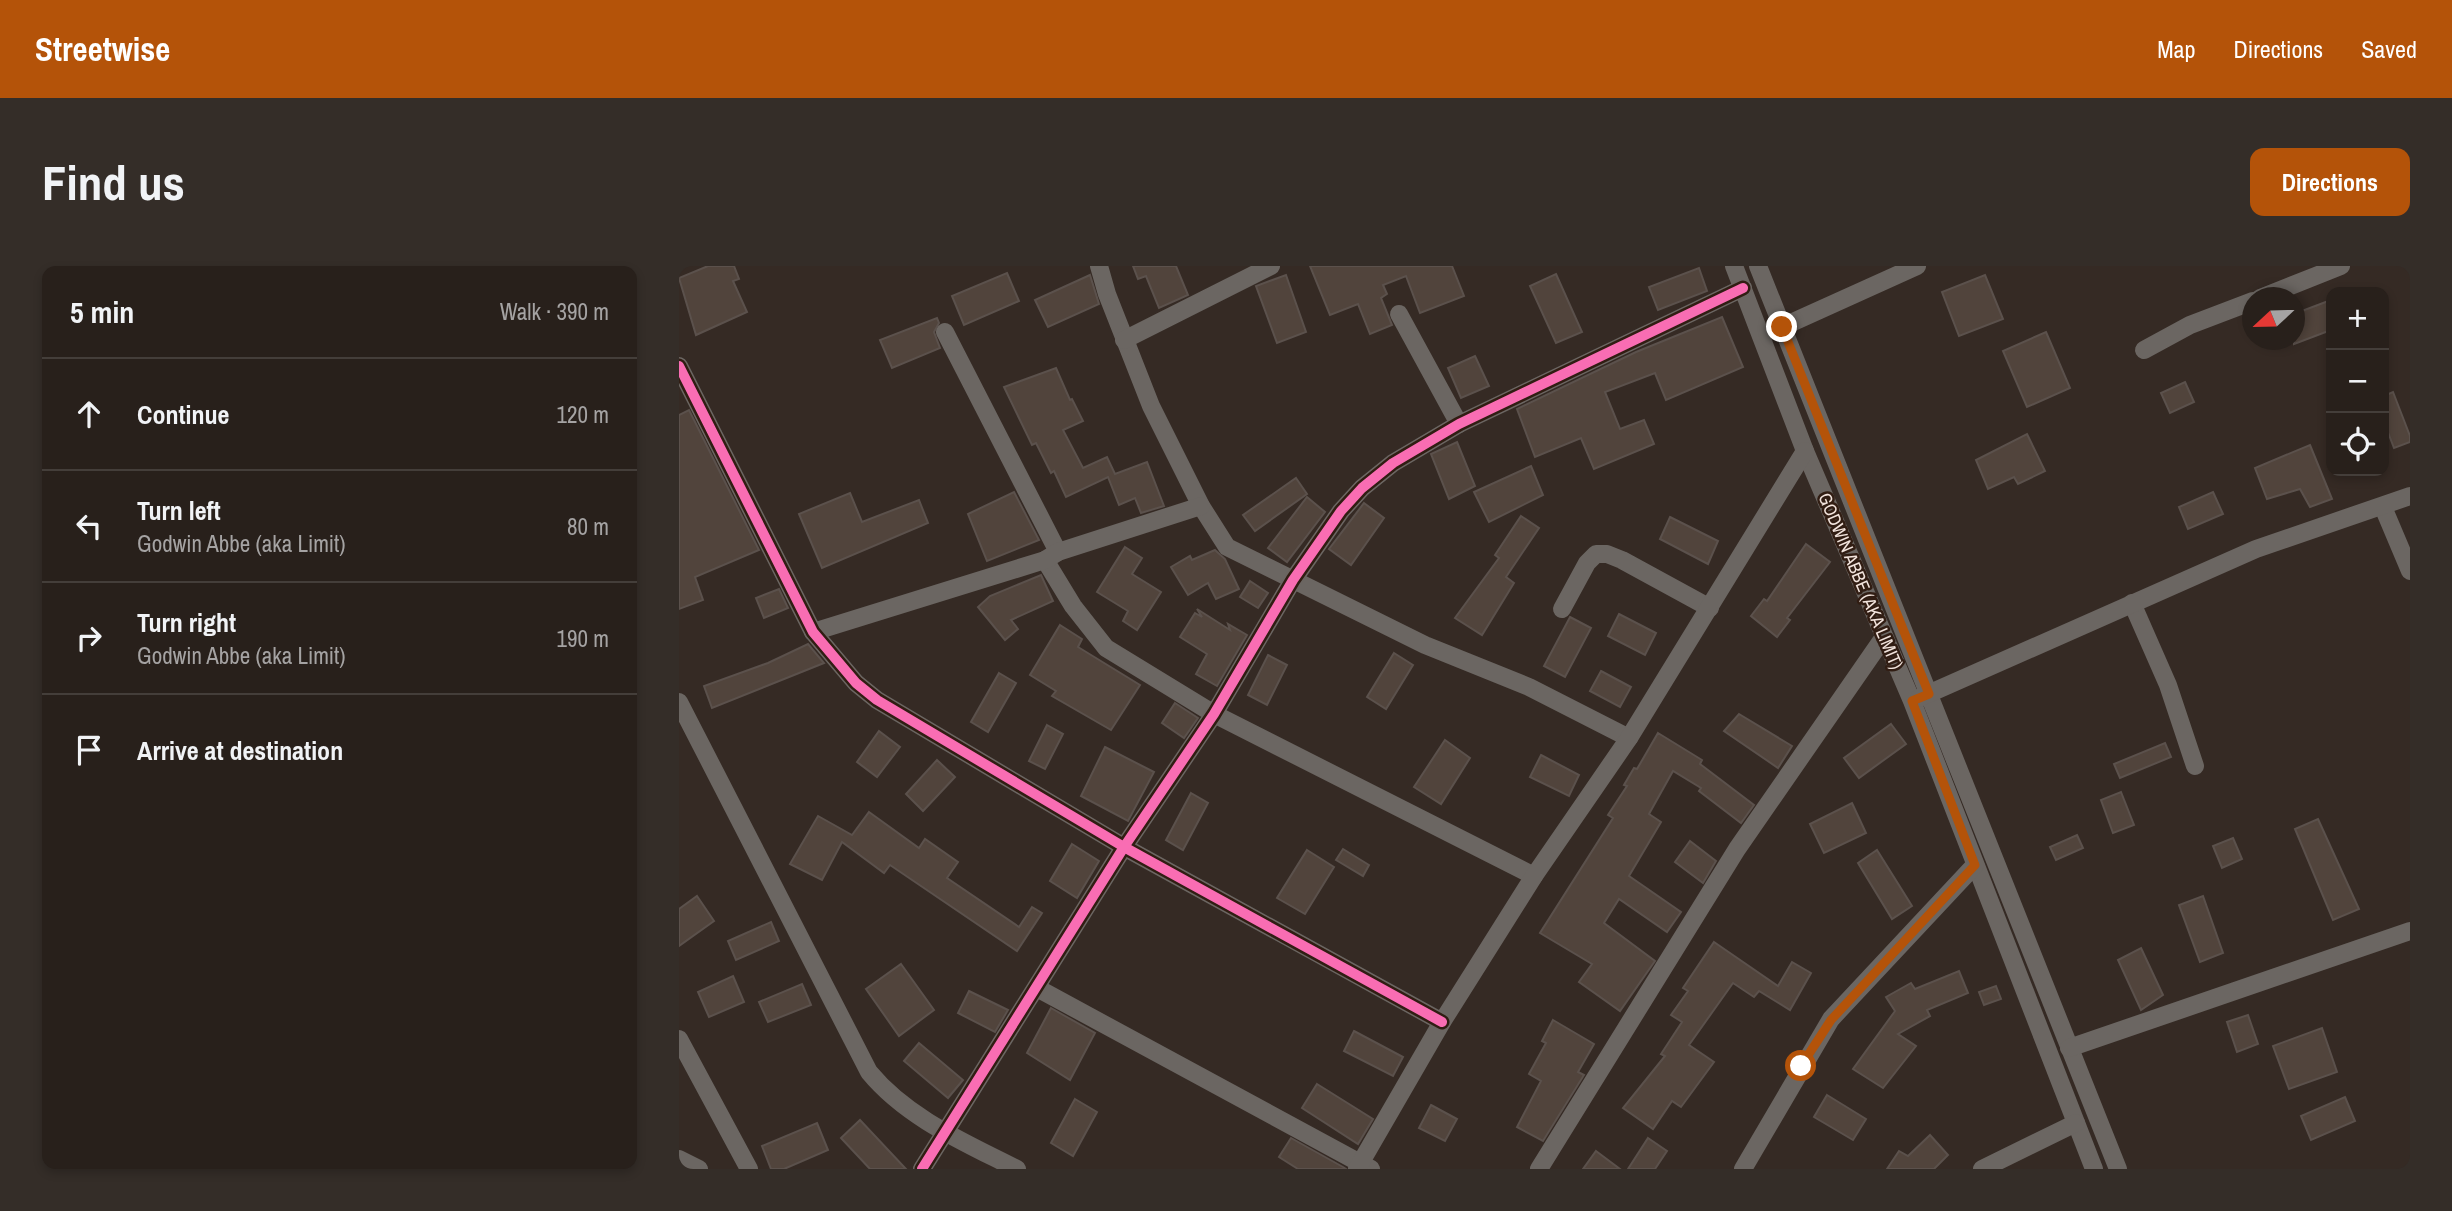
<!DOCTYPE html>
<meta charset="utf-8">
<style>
:root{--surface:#28201b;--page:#342d28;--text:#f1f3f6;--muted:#a5a3a3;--line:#443e3a;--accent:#b45309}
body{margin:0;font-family:"Archivo Narrow",sans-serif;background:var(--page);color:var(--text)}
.controls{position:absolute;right:21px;top:21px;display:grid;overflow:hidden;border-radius:14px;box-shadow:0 4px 10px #0003}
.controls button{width:63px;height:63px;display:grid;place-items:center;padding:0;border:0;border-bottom:2px solid var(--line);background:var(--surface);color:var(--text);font:35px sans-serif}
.compass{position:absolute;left:1563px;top:21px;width:63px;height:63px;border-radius:50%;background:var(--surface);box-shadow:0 4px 10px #0003;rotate:248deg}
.stop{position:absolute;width:21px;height:21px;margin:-16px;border:5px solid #b45309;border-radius:50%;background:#fff}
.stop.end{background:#b45309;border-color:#fff;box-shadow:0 2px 7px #0008}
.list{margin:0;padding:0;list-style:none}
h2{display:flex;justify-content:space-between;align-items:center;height:91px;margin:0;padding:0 28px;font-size:30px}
h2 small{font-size:23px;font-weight:400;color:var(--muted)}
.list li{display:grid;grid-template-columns:46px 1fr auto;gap:21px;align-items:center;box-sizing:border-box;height:112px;padding:0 28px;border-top:2px solid var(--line)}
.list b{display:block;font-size:26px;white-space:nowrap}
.list p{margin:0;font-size:23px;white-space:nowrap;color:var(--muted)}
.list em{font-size:23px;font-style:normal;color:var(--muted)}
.icon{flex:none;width:38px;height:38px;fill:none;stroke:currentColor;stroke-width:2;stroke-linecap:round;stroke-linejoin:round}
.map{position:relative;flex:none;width:1731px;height:903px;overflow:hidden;border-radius:14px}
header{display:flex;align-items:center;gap:42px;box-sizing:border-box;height:98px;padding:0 35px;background:var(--accent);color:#fff}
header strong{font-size:33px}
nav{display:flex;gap:38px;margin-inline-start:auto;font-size:24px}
.intro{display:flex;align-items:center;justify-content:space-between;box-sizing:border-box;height:168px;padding:0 42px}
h1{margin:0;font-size:49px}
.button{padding:18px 32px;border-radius:14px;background:var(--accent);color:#fff;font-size:24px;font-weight:700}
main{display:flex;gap:42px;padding:0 42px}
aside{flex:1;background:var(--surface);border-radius:14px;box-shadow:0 4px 10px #0003}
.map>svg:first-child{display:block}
</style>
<header>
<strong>Streetwise</strong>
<nav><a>Map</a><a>Directions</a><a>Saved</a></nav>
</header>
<div class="intro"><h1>Find us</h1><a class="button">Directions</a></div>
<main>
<aside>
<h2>5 min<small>Walk · 390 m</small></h2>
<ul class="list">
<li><svg class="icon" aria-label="ahead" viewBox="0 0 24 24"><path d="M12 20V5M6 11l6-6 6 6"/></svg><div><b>Continue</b></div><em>120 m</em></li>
<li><svg class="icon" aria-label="left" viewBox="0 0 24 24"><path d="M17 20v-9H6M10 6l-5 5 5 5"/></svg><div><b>Turn left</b><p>Godwin Abbe (aka Limit)</p></div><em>80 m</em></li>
<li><svg class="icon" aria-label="right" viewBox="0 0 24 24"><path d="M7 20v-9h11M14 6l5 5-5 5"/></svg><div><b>Turn right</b><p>Godwin Abbe (aka Limit)</p></div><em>190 m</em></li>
<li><svg class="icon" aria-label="arrive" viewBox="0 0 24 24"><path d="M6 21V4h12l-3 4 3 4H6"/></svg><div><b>Arrive at destination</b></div></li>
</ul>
</aside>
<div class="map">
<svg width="1731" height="903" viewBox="0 0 1731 903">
<rect width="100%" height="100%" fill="#352a24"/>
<g fill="#51443c" stroke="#5b514c" stroke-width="2">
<path d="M29,0h26l5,13 -6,2 14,31 -51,23 -17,-57z"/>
<path d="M454,0h43l12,29 -29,13 -13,-32 -8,3z"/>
<path d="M631,0h142l12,30 -44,17 -14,-37 -23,9 4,9 -6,4 11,27 -22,9 -12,-30 -28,11z"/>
<path d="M1020,2l8,23 -49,19 -9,-23z"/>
<path d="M328,7l12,28 -55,24 -12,-29z"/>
<path d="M877,8l26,58 -26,11 -26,-57z"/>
<path d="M411,9l9,29 -51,23 -13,-27z"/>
<path d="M607,9l20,57 -29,11 -21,-57z"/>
<path d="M1306,9l18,44 -44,17 -17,-44z"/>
<path d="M1652,34v30l-37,14v-30z"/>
<path d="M1043,51l21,50 -77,33 -11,-27 -50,19 15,37 24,-9 10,24 -60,25 -13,-31 -46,19 -18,-48 119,-57z"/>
<path d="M258,52l2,5 -5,9 6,16 -48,20 -12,-28z"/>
<path d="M1367,66l24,56 -43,19 -24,-56z"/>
<path d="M796,90l14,30 -28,12 -13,-30z"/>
<path d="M377,102l14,32 2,-1 11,22 -20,9 20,38 24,-11 8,17 32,-12 17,44 -23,7 -6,-15 -16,7 -11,-28 -42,20 -12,-26 -3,2 -15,-30 -4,2 -28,-58z"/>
<path d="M1506,116l9,20 -24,11 -9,-20z"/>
<path d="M1714,126l17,44v6l-16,6 -10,-26v-26z"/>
<path d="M10,144l70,140 -64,27 8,23 -24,9v-194z"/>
<path d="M1348,168l18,37 -27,13 -4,-7 -26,12 -12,-29z"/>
<path d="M778,176l18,44 -26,13 -18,-45z"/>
<path d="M1631,179l22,54 -22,8 -10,-18 -33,10 -12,-31z"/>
<path d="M852,200l12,29 -54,27 -15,-30z"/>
<path d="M617,212l11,16 -52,37 -12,-16z"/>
<path d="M335,226l25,48 -52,21 -19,-47z"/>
<path d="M1534,226l10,22 -35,15 -9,-22z"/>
<path d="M171,227l12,29 57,-22 9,23 -106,45 -23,-54z"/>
<path d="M628,231l18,15 -38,50 -19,-14z"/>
<path d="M685,237l20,15 -33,47 -22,-16z"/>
<path d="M842,250l18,12 -33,49 8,6 -32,52 -27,-17 44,-60 -4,-3z"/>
<path d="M991,251l48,24 -10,23 -48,-25z"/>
<path d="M1127,278l24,18 -43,56 3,2 -13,17 -26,-21 13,-17 3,2z"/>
<path d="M446,281l17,11 -10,16 29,18 -24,38 -14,-9 5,-10 -31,-19z"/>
<path d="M536,284l10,9 14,30 -23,10 -8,-16 -20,12 -17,-28 19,-11 2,4z"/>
<path d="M362,309l12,26 -42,19 7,9 -13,11 -27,-33 12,-11z"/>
<path d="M571,315l18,12 -10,15 -18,-11z"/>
<path d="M100,323l9,19 -24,10 -8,-20z"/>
<path d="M518,343l33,21 -2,-6 19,11 -30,51 -21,-12 11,-20 -27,-17 15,-24 7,4z"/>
<path d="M940,348l37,19 -11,22 -37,-19z"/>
<path d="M891,351l21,11 -26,49 -21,-11z"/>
<path d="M381,359l22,14 -4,8 62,38 -29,45 -59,-34 4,-5 -26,-16z"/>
<path d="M129,378l16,19 -112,45 -8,-22 64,-23z"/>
<path d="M715,387l19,12 -27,44 -19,-12z"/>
<path d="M589,389l19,10 -20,40 -19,-10z"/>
<path d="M922,405l30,16 -11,20 -30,-16z"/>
<path d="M320,407l17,10 -28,49 -17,-10z"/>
<path d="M496,437l23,15 -14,20 -22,-15z"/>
<path d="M1060,448l53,32 -14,22 -54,-37z"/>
<path d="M1212,458l15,20 -47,34 -15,-20z"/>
<path d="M368,459l16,9 -18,35 -16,-8z"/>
<path d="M200,465l21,16 -23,30 -20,-15z"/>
<path d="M979,467l44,27 -2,4 54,41 -13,18 -42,-32 2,-3 -28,-17 -24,43 12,8 -32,54 52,36 -14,20 -48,-33 -15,24 51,38 -35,50 -41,-29 13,-18 -52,-31 73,-115 -5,-3 19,-29 -3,-1 10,-17 3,1z"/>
<path d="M766,474l25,18 -29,46 -27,-17z"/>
<path d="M1486,477l6,14 -51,21 -6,-14z"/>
<path d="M426,481l49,25 -26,49 -47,-25z"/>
<path d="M862,489l38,20 -10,21 -39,-19z"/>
<path d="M258,494l18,17 -32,34 -17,-17z"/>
<path d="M1442,526l13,33 -21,8 -12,-33z"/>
<path d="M512,527l17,10 -25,47 -17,-10z"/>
<path d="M1173,537l14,30 -42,20 -14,-29z"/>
<path d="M190,546l50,36 6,-9 33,23 -11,16 72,49 13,-20 10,6 -25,38 -127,-86 -6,8 -42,-31 -20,38 -32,-16 28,-48 34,19z"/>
<path d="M1639,553l41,90 -26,11 -38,-91z"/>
<path d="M1398,569l6,13 -27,12 -6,-13z"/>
<path d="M1554,572l9,21 -20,9 -9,-22z"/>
<path d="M1011,575l26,20 -13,22 -28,-21z"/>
<path d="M393,578l27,17 -22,37 -27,-17z"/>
<path d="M664,583l26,16 -6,11 -27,-16z"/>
<path d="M628,584l27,17 -29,47 -28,-16z"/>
<path d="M1198,584l35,56 -20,13 -34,-56z"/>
<path d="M18,630l17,25 -35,25v-37z"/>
<path d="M1524,630l20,57 -23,9 -21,-57z"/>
<path d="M92,656l8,19 -43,19 -8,-19z"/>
<path d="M1035,676l64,44 14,-24 19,11 -21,37 -31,-19 -5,6 -21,-14 -44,62 25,17 -33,45 -9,-6 -19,28 -30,-21 42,-52 -4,-2 21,-32 -11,-7 17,-24 -5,-3z"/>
<path d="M1462,682l22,47 -22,15 -23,-50z"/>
<path d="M222,698l33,46 -35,26 -33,-47z"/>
<path d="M1280,705l9,22 -41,17 3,6 -32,18 18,12 -33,42 -30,-19 42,-58 -9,-14 25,-14 4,6z"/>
<path d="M54,710l11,26 -35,15 -11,-25z"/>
<path d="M123,718l9,21 -43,17 -9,-20z"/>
<path d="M1317,720l5,13 -17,6 -5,-13z"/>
<path d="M290,725l39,19 -13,22 -37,-19z"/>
<path d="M372,742l44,25 -25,47 -43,-27z"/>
<path d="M1569,749l10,29 -21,8 -10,-30z"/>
<path d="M874,754l41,24 -16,28 6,3 -41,66 -26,-14 24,-46 -12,-7 17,-31 -4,-2z"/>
<path d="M1643,762l15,44 -48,17 -16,-43z"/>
<path d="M675,765l49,26 -10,19 -49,-25z"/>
<path d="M240,777l44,37 -15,18 -44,-37z"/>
<path d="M638,818l56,35 -15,25 -56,-36z"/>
<path d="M1148,829l39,24 -13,21 -39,-23z"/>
<path d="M1666,831l10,24 -44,19 -10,-24z"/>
<path d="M396,833l22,13 -24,44 -22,-13z"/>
<path d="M752,839l26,14 -12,22 -26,-13z"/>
<path d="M181,854l46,49h-36l-29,-31z"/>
<path d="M138,857l11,27 -44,19h-13l-9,-23z"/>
<path d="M1251,869l18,20 -14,14h-47l12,-18 9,5z"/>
<path d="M612,872l52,29 3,2h-48l-19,-12z"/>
<path d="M969,872l19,13 -12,18h-27z"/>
<path d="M917,885l24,18h-37z"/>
</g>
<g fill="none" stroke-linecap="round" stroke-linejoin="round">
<g stroke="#6b6662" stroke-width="18">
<path d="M420,0l8,28 44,112 50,100 26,41 198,98 104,42 100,51"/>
<path d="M1055,0l71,185 107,250 182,468"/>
<path d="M1079,0l360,903"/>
<path d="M1581,32l81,-32"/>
<path d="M720,48l60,110"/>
<path d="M1103,61l135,-61"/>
<path d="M266,66l113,220"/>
<path d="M445,74l147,-74"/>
<path d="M1465,84l46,-25 63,-24"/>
<path d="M0,100l134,266 43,51 21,17 247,147 318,175"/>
<path d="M1704,241l27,64"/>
<path d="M366,294l28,46 33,42 108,66 320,162"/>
<path d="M1453,337l36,82 27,81"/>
<path d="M883,343l25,-46 9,-9h11l15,6 88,48"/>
<path d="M134,366l232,-72 13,-8 143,-46"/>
<path d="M1240,432l337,-149 154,-53"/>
<path d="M0,436l190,370c38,46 95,70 148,97"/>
<path d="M358,722l334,181"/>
<path d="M0,773l70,130"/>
<path d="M1390,782l341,-117"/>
<path d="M0,893l20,10"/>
<path d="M243,903l202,-322 90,-133 79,-134 48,-69 21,-23 31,-25 66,-39 284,-136"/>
<path d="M678,903l85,-147 92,-146 95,-138 176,-287"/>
<path d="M860,903l198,-320 147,-212"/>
<path d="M1064,903l88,-150 144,-154"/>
<path d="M1303,903l94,-46"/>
</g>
<g stroke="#311d13" stroke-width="15">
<g id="cycleway">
<path d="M0,100l134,266 43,51 21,17 247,147 318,175"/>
<path d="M243,903l202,-322 90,-133 79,-134 48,-69 21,-23 31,-25 66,-39 284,-136"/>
</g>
</g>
<use href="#cycleway" stroke="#f96db3" stroke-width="10"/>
</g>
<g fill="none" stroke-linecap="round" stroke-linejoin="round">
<path stroke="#b45309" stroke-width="9" d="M1103,61l147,367 -17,7 63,164 -144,155 -30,46"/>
</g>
<g text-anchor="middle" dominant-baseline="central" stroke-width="5" stroke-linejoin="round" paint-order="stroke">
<g font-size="18" fill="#f2e4dd" stroke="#311d13">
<text transform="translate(1182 315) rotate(67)">GODWIN ABBE (AKA LIMIT)</text>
</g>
</g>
</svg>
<div class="controls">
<button>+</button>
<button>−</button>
<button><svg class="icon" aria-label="locate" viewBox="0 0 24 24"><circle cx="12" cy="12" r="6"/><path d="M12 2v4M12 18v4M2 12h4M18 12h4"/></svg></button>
</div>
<svg class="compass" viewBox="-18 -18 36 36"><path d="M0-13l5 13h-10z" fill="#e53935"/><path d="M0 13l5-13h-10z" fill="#a5a3a3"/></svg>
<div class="stop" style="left:1122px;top:800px"></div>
<div class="stop end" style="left:1103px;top:61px"></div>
</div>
</main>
